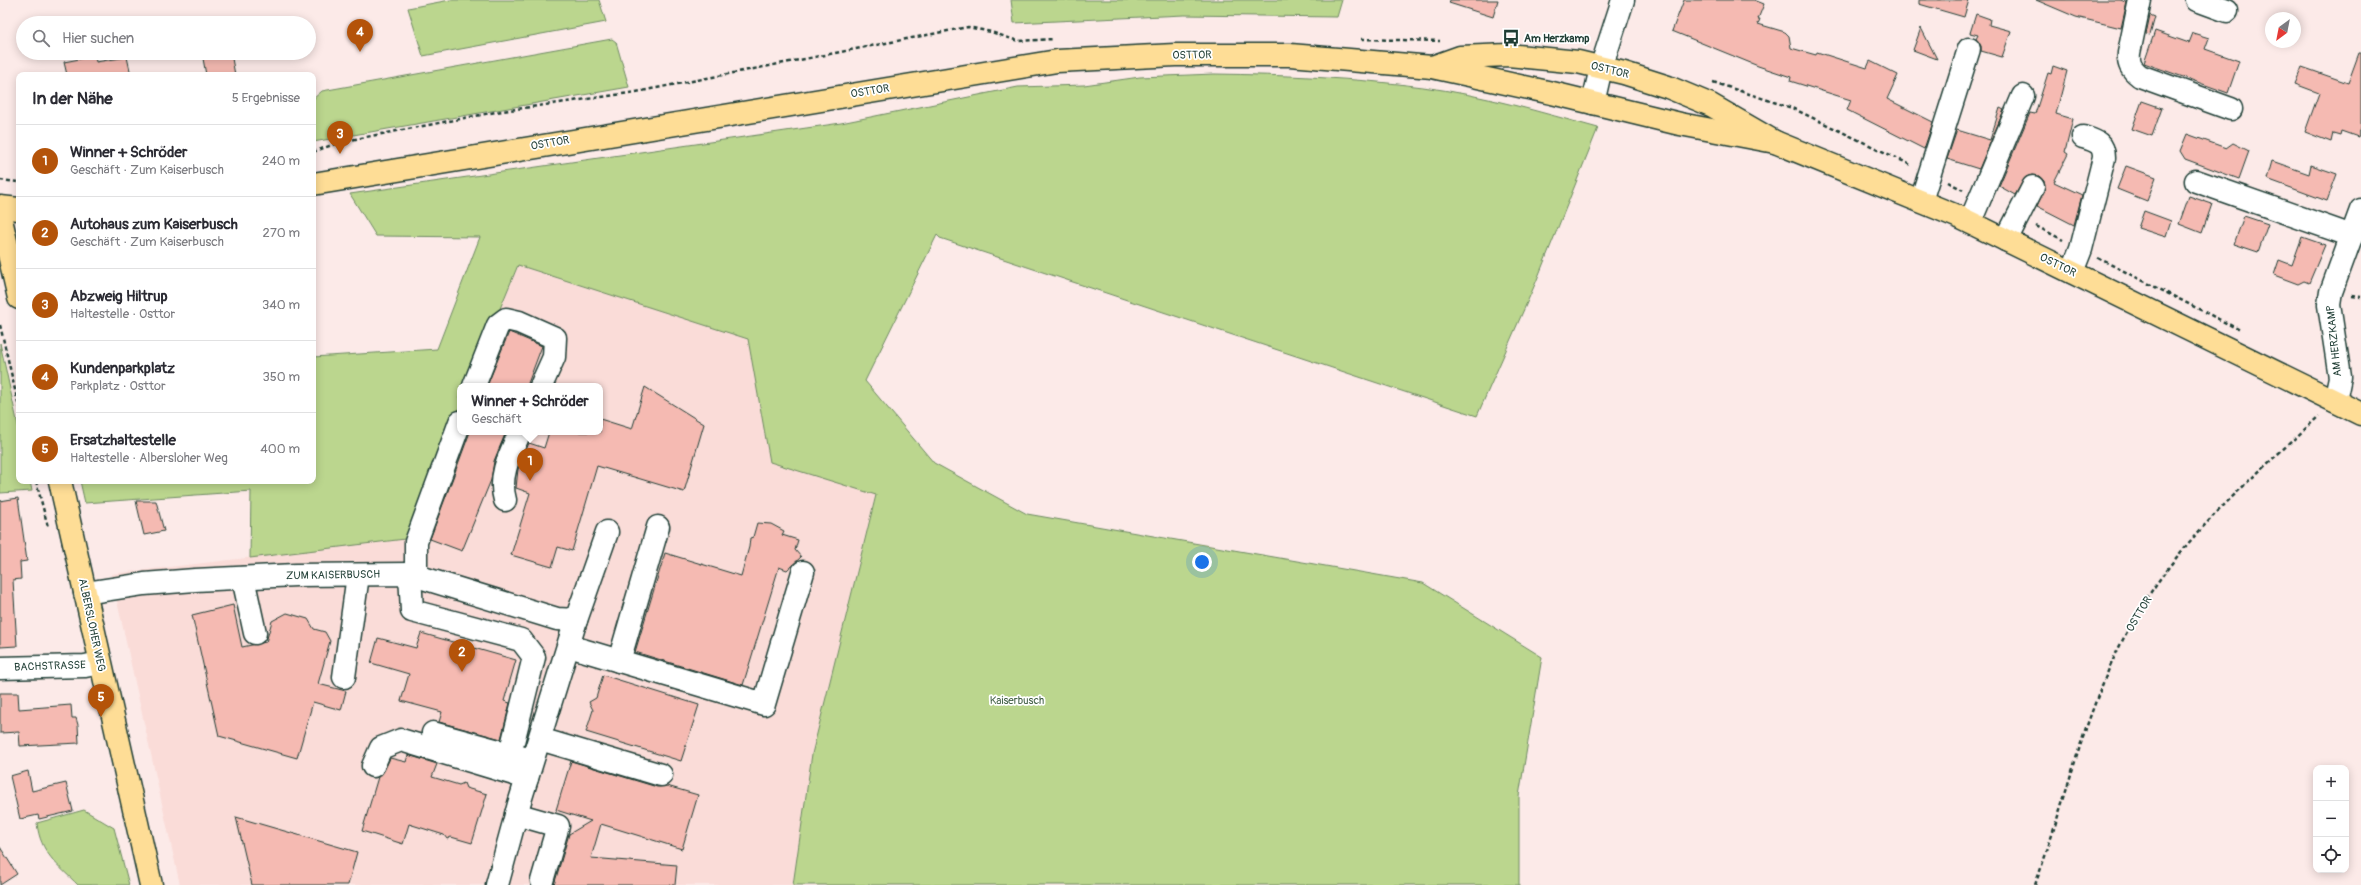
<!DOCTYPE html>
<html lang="de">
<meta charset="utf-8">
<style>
:root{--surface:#fff;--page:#f2f2f3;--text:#2b2b33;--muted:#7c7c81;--line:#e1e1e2;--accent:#b45309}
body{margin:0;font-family:Pangolin,sans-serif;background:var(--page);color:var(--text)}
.controls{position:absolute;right:12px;bottom:12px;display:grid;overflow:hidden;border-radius:8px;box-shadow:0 2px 10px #0003}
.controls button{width:36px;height:36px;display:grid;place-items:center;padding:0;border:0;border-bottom:1px solid var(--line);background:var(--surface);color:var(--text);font:20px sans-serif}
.compass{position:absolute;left:2265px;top:12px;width:36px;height:36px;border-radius:50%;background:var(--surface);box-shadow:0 2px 10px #0003;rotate:212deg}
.you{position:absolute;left:1202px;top:562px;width:14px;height:14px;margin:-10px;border:3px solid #fff;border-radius:50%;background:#1a73e8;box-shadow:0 0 0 6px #1a73e833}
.badge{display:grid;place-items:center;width:26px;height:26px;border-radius:50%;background:var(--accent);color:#fff;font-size:13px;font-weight:700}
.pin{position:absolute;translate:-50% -33px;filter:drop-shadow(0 1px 2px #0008)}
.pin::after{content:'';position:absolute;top:21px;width:14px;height:12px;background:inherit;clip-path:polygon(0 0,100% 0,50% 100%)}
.popup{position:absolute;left:457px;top:383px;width:146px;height:52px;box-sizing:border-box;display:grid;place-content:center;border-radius:8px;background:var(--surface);filter:drop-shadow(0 1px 3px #0005);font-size:13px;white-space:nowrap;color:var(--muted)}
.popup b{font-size:15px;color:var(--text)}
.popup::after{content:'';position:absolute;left:50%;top:100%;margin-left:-8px;border:8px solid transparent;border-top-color:var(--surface)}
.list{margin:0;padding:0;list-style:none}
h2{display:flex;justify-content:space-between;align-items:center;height:52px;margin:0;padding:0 16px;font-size:17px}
h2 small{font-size:13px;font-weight:400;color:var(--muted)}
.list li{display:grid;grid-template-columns:26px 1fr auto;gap:12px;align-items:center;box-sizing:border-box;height:72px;padding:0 16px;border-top:1px solid var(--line)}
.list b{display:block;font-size:15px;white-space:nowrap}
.list p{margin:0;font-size:13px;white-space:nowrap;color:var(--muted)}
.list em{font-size:13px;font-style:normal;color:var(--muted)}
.icon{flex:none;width:22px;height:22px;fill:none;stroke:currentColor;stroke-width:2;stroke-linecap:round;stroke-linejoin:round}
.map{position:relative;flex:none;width:2361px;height:885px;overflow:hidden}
.search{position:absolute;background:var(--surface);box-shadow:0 2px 10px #0003;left:16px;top:16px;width:300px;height:44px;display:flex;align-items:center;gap:10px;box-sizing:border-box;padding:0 14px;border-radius:22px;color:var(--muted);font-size:15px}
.panel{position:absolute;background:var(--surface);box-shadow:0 2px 10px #0003;left:16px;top:72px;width:300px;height:412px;border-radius:8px}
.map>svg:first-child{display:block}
</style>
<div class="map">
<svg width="2361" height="885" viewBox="0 0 2361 885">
<rect width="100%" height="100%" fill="#fceae8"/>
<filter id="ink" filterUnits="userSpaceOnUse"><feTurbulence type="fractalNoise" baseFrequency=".025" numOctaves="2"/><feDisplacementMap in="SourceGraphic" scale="8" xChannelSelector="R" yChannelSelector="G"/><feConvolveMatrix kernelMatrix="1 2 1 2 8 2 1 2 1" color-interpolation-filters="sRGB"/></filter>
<g filter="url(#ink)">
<path fill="#fadcd8" d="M518,265l231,74 21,123 106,32 -64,260 -19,131h-613l-69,-311 294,-35 55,-133v26h140v-46h-132z"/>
<g fill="#bbd68e" stroke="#6d8a61">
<path d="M450,0h149l7,22 -183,34 -15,-48z"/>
<path d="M1011,0h331l-5,17 -153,-2 -170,8z"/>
<path d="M612,39l4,3 13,45 -316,55v-43l9,-8z"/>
<path d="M1214,74c70,1 140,4 209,13 60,8 117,25 175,41l-62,154 -59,134 -537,-178 -3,-3 -72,146 69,82 93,51 396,69 119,74 -23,139v89h-726l19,-131 64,-259 -106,-33 -22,-123 -230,-74 -50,121h-8v20l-55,133 -155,19 1,-67 -166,12 -5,-22h233v-124l124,-8 43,-112 -104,-1 -26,-42 491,-71 177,-36 66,-2 56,-8z"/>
<path d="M0,343l19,87v51h11l2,10 -32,2z"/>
<path d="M84,810l30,18 15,57h-51c-20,-20 -38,-32 -41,-62z"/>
</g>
<g fill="#f5bab2" stroke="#1f3d34">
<path d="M1450,0h48l-5,17 -44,-14z"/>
<path d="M1684,0h70l10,4 -6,15h2l-2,5 27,8 4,4 2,12 25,7 1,-3 50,16 3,-7 28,14 -11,24 46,23 -9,27 -77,-39 4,-10 -61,-19 1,-4 -33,-11 -86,-35z"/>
<path d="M1919,0h50l-5,17 -45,-13z"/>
<path d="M2036,0h84l7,2 -6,26 -45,-11z"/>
<path d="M1976,14l14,5 -1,6 22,6 -9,26 -21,-6v-5l-5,-7 2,-4 -8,-2z"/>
<path d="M2150,15l5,2 -5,18 -4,-1z"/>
<path d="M1921,28l16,31 -24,-9z"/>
<path d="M2155,31l34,12 4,-10 16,5 -4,11 34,12 -11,32 -84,-30z"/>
<path d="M202,53h29l4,22h-29z"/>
<path d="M2359,53h2v74l-3,10 -17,-6 -1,4 -7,-2 -2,9 -26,-10 14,-39 -24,-9 7,-17 46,16z"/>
<path d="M95,56l1,6 31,-5 4,18h-64l-3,-13z"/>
<path d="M2053,66l14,5 -11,43 17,5 -8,33 3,2 -14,28 28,13 -8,30 -37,-19 8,-19 -1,-6 -5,-5 -7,-1 -6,2 -11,18 -16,-9 31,-73 5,1 13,-41 3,1z"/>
<path d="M2142,101l20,7 -10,28 -20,-7z"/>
<path d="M2000,108l4,2 -25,59 -32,-10 10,-29 33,10z"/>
<path d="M2187,134l39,14 7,-5 16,8 -10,28 -54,-20 -5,-8z"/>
<path d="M2272,161l37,13 2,-9 26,9 -10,27 -60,-22z"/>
<path d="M2126,166l30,11 -9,24 -30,-12z"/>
<path d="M2189,196l23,8 -10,29 -23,-9z"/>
<path d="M2144,211l27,10 -5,16 -28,-9z"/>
<path d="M2244,216l24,8 -10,28 -24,-8z"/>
<path d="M2302,237l23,8 -16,38 -5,-2 -6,3 -24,-9 5,-15 13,5z"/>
<path d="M509,332l33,14 -15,40h-40z"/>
<path d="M645,387l59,37 -20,68 -87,-26 -25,85 -14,-4 -6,20 -41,-12 19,-62 -14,-5 2,-19 11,-26 15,5 5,-16h51v-13l32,10z"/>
<path d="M470,432h36l-12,29 -3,19 -29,71 -32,-12z"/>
<path d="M18,498l9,63 -7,1 1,17 -8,1 4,66 -17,1v-146z"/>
<path d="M136,501h20l8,30 -20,4z"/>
<path d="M757,523l14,1 13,7 -2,4 16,5 -3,10 6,7 -14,13 -8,-3 -36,118 -108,-33 30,-99 76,23 8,-29 1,-9 3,-1z"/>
<path d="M233,605l9,42 24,-5 6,-21 15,-8 21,6 6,10 11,3 5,9 -12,43 28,7 -5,19 -28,-8 -16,56 -78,-22 -27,-121z"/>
<path d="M421,633l95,27 -12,41 6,2 -9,36 -62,-17 3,-10 -41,-11 8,-27 -38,-11 7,-25 38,10z"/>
<path d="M603,675l96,30 -18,56 -95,-29 7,-22 -4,-8 7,-4z"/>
<path d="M0,693h18l1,16 52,-4 1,13h4l2,7 1,18 -59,3 -1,-14 -19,1z"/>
<path d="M408,755l29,9 -5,13 27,8 5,-2 2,5 21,6 -15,49 -21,-6 -4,2 -3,-4 -35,-11 -6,20 -41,-13 16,-54 6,-6 6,-13 16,4z"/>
<path d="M571,761l86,26 10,-1 31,9 -16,54 -81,-25 -10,34 86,7 -2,20h-121l15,-51 22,-13 -35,-11z"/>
<path d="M28,771l4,20 34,-8 7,28 -34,8 -1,-4 -18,4 -10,-43z"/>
<path d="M236,817l121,35 -9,33h-96z"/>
<path d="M0,847l17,27 -17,11z"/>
</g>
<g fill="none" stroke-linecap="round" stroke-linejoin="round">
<g stroke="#1f3d34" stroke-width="25">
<g id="minor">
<path d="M2140,0l-11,53c-1,11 2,16 11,23l91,33"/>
<path d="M2197,0l30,11"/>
<path d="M1593,103l8,-35 22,-68"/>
<path d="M2196,181l156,55"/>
<path d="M1921,201l48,-152"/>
<path d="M1970,222l53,-126"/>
<path d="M2006,240l27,-53"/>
<path d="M2072,272l9,-23 23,-91c0,-15 -8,-17 -21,-21"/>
<path d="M474,386l24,-61 8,-6 13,3 36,16 -1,19 -13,29"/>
<path d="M2335,401l5,-24 -11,-72 2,-13 30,-82"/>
<path d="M505,500c-7,-24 5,-46 15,-68"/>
<path d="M410,574l2,37 109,29 13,17 -24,97"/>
<path d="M416,576v-34l44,-120"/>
<path d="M243,578l12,55"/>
<path d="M85,593l59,-9 51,-4 101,-5 114,-1 147,45 19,1"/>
<path d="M569,646l195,58 39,-132"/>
<path d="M619,661l39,-134"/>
<path d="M0,668l85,-2 15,-3"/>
<path d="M344,677l14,-102"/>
<path d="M433,733l91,25"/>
<path d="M540,739l121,36"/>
<path d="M373,766l8,-18 20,-8 126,38"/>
<path d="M516,814l42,12 -16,55"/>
<path d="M497,885l22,-81 57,-184 31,-88"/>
</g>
</g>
<g stroke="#1f3d34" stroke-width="25">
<g id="major">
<path d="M1432,67l28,-10 48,-2 70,7 46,11 44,14 43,18 64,37 184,75 402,197"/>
<path d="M313,184l744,-123 118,-6h115l142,12 120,26 128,31 95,18"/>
<path d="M0,207l19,2"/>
<path d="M0,215l19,83"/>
<path d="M60,481l91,404"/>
</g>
</g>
<g stroke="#1f3d34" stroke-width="2.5" stroke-dasharray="4 3" stroke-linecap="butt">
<path d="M1361,39l79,2"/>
<path d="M1713,82l79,26 119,57"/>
<path d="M313,152l27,-10 156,-30 140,-20 332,-65 23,5 27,9 36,-2"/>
<path d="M0,180l19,2"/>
<path d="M1948,182l15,8"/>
<path d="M2036,226l27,14"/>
<path d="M2098,258l142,72"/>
<path d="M2352,296l9,1"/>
<path d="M0,325l19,82"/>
<path d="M36,481l12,46"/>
<path d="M2035,885c34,-93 54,-195 107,-279 45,-74 114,-131 177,-190"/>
</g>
<use href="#minor" stroke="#fff" stroke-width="22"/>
<use href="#major" stroke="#fedd96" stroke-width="22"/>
</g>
</g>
<defs>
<g id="bus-bare" transform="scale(1.38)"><path d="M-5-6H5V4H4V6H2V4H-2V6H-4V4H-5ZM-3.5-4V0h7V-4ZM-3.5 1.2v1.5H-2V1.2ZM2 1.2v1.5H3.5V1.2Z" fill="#1f3d34" stroke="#fff" stroke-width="2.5" paint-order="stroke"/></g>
</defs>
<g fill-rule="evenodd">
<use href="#bus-bare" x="1511" y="38"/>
</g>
<g text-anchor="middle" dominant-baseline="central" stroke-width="3.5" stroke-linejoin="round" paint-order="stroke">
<g font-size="11" font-weight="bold" fill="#1f3d34" stroke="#fff" text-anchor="start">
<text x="1524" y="38">Am Herzkamp</text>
</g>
<g font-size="11" fill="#1f3d34" stroke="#fff">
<text transform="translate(1192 55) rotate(-1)">OSTTOR</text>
<text transform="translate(1610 70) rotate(14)">OSTTOR</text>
<text transform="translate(870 91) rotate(-9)">OSTTOR</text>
<text transform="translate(550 143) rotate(-10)">OSTTOR</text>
<text transform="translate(2058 265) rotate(26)">OSTTOR</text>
<text transform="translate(2334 341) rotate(-96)">AM HERZKAMP</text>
<text transform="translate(333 575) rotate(-1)">ZUM KAISERBUSCH</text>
<text transform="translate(2139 614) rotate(-59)">OSTTOR</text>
<text transform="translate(92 625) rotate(78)">ALBERSLOHER WEG</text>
<text transform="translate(50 666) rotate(-2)">BACHSTRASSE</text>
</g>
<g font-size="11" fill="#46634a" stroke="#fff">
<text x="1017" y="700">Kaiserbusch</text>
</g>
</g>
</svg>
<div class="controls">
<button>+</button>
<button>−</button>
<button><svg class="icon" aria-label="locate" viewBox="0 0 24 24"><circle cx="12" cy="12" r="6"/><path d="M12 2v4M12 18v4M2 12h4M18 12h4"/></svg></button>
</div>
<svg class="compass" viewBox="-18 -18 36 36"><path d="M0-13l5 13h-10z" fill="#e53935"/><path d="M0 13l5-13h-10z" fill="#7c7c81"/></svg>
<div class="you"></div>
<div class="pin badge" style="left:530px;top:481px">1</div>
<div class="popup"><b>Winner + Schröder</b>Geschäft</div>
<div class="pin badge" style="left:462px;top:672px">2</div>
<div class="pin badge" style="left:340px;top:154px">3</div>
<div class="pin badge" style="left:360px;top:52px">4</div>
<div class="pin badge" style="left:101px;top:717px">5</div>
<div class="search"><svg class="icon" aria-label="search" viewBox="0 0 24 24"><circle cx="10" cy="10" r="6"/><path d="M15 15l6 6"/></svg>Hier suchen</div>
<section class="panel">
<h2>In der Nähe<small>5 Ergebnisse</small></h2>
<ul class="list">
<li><span class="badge">1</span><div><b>Winner + Schröder</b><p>Geschäft · Zum Kaiserbusch</p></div><em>240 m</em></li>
<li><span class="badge">2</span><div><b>Autohaus zum Kaiserbusch</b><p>Geschäft · Zum Kaiserbusch</p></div><em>270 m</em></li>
<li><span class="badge">3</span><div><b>Abzweig Hiltrup</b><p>Haltestelle · Osttor</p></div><em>340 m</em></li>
<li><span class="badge">4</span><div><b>Kundenparkplatz</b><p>Parkplatz · Osttor</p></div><em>350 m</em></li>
<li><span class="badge">5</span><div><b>Ersatzhaltestelle</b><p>Haltestelle · Albersloher Weg</p></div><em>400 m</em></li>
</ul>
</section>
</div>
